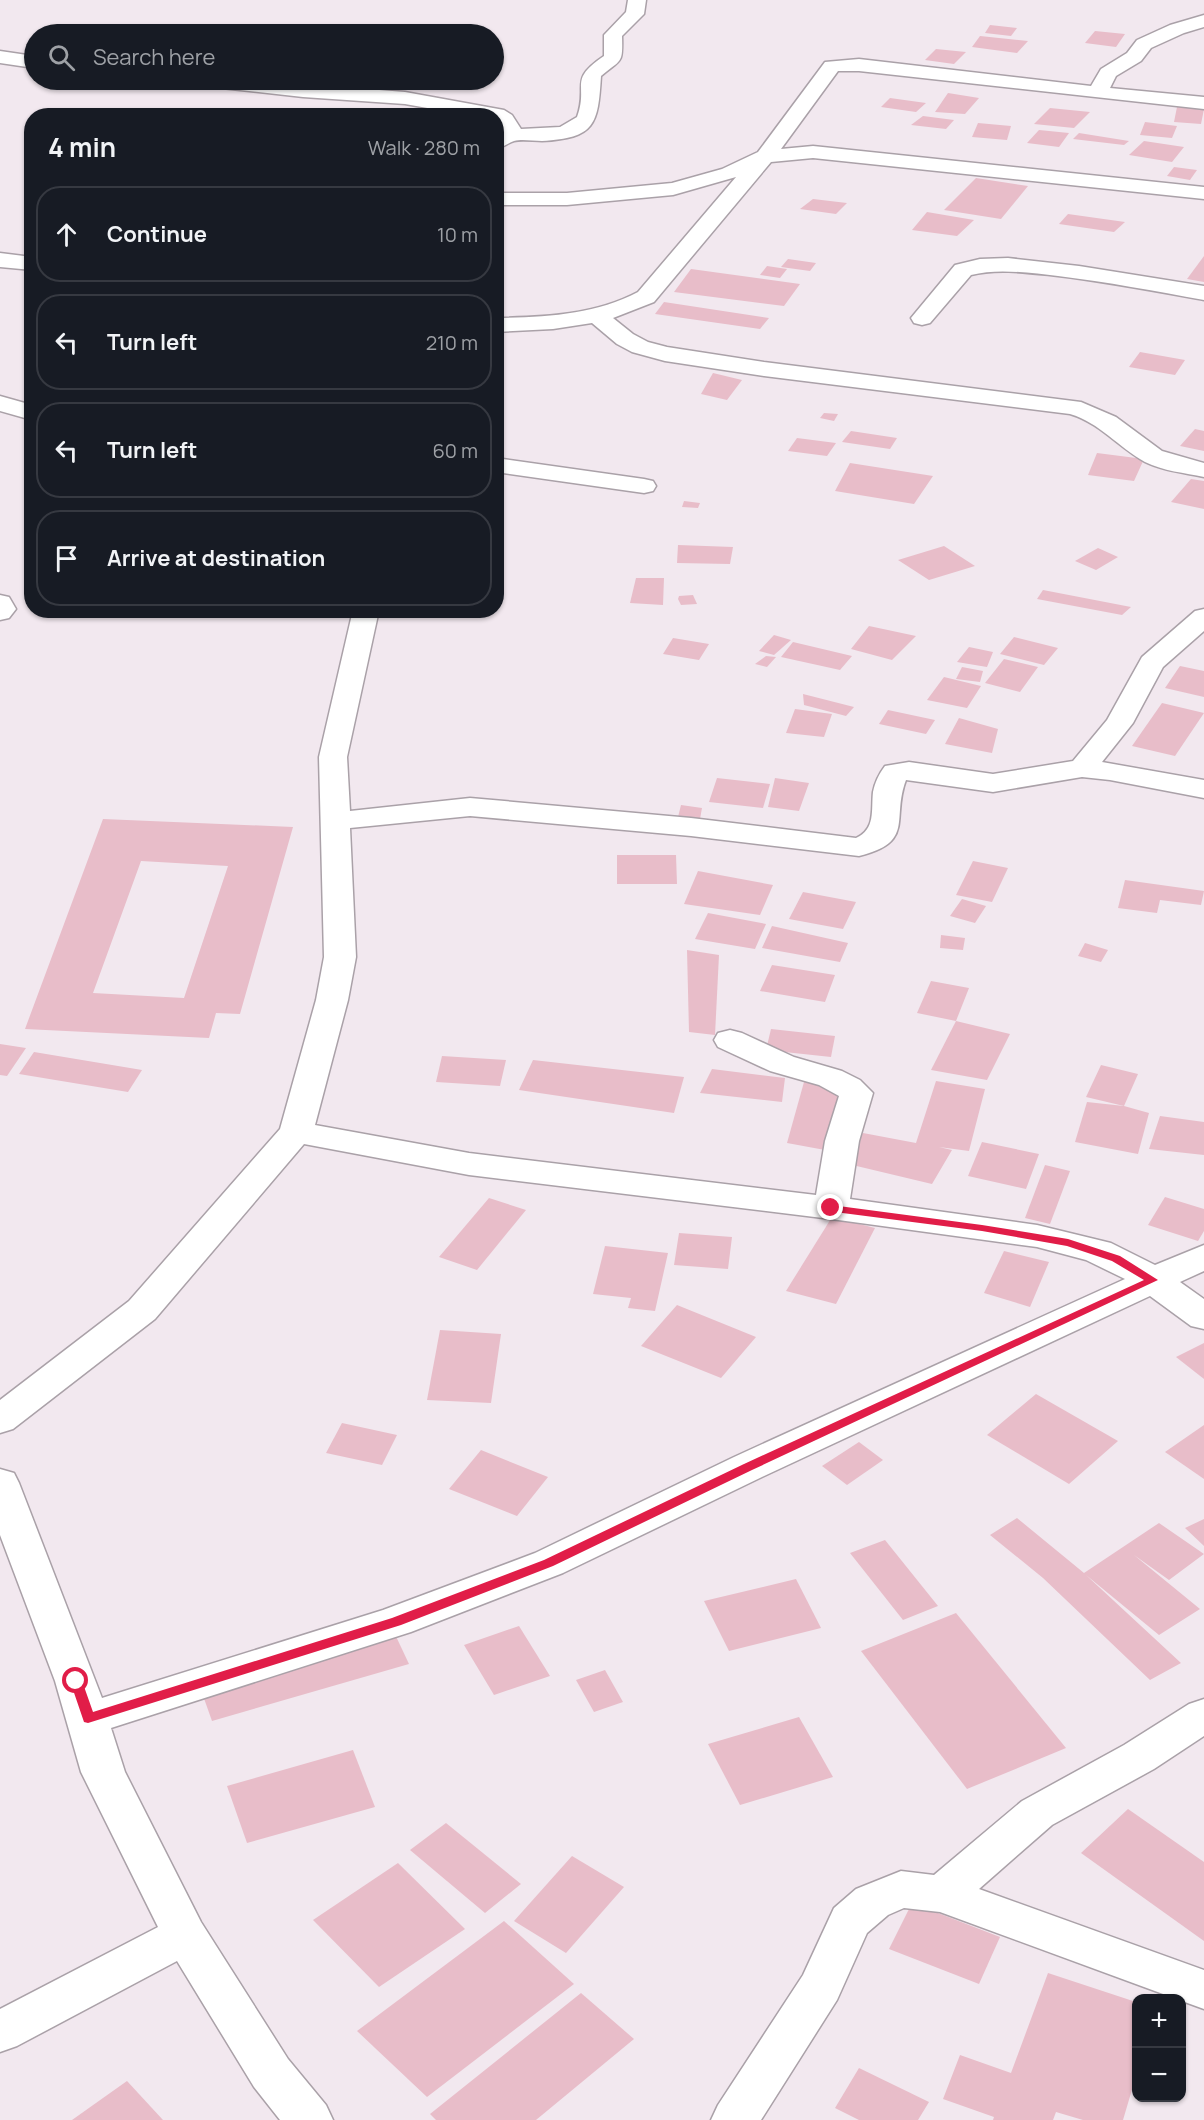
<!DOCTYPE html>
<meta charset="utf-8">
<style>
:root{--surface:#171b24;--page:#242831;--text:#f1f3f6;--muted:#9ea1a6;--line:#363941}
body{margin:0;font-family:Manrope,sans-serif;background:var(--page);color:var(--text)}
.controls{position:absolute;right:18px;bottom:18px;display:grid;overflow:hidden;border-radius:12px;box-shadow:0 2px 4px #0004}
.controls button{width:54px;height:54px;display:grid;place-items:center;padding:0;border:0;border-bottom:2px solid var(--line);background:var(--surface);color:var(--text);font:30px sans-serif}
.stop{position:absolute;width:18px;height:18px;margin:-14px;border:4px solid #e11d48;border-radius:50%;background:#fff}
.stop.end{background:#e11d48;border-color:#fff;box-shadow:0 2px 6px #0008}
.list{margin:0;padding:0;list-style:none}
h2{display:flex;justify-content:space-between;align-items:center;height:78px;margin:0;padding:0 24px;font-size:26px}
h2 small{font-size:20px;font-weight:400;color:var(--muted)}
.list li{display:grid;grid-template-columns:39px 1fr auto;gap:18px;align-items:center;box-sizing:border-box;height:96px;margin:0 12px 12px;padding:0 12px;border:2px solid var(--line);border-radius:24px}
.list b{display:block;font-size:22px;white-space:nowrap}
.list em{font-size:20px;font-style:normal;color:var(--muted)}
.icon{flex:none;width:33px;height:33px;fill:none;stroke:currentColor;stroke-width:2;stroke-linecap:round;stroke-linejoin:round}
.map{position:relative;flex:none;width:1204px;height:2120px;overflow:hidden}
.search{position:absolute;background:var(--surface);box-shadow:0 2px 4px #0004;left:24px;top:24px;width:480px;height:66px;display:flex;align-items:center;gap:15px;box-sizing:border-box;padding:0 21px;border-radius:33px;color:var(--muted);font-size:22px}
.panel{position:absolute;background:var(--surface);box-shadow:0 2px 4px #0004;left:24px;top:108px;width:480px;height:510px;border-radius:24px}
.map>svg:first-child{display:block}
</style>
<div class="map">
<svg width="1204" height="2120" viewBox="0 0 1204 2120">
<rect width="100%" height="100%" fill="#f2e8ef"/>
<g fill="#e8bdc9" fill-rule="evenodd">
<path d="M990,25l27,3 -6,8 -26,-3z"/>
<path d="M1095,31l30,3 -9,13 -31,-4z"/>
<path d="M980,36l48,5 -11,12 -45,-6z"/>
<path d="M936,49l30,3 -12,12 -29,-4z"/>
<path d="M948,93l31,5 -14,16 -30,-2z"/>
<path d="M890,98l36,5 -10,9 -35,-5z"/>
<path d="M1177,107l27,2 -3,15 -27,-2z"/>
<path d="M1050,108l40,4 -16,16 -40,-4z"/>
<path d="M923,116l31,4 -8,9 -35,-4z"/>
<path d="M1145,122l32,4 -5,12 -32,-3z"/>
<path d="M978,123l33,3 -4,14 -35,-3z"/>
<path d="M1039,130l30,3 -10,14 -32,-4z"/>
<path d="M1079,133l50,8 -5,4 -51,-6z"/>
<path d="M1144,141l40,6 -12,15 -43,-7z"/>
<path d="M1174,167l23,3 -7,10 -23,-4z"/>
<path d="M976,178l52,8 -27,33 -57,-9z"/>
<path d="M813,199l34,4 -11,11 -36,-5z"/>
<path d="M927,212l47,8 -17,16 -45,-6z"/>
<path d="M1068,214l57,8 -11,10 -55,-8z"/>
<path d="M1204,256v26l-17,-3z"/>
<path d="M788,259l28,4 -6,8 -29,-4z"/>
<path d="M767,266l20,3 -7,9 -20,-3z"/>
<path d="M691,269l109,15 -16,22 -110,-14z"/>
<path d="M664,302l105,16 -9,11 -105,-15z"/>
<path d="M1140,352l45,8 -10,15 -46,-8z"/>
<path d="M713,373l29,7 -15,20 -26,-6z"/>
<path d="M824,413l14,1 -4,7 -14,-3z"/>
<path d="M1195,429l9,2v20l-24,-5z"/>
<path d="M851,431l46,7 -7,11 -48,-7z"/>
<path d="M797,438l39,5 -9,13 -39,-5z"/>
<path d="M1097,453l47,6 -10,22 -46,-6z"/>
<path d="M850,463l83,13 -19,28 -79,-13z"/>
<path d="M1191,479l13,2v28l-33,-7z"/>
<path d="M684,501l16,2 -2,5 -16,-1z"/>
<path d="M678,545l55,2 -3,17 -53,-1z"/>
<path d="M944,546l31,20 -46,14 -31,-20z"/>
<path d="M1098,548l20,9 -22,13 -21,-9z"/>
<path d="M636,578h28l-1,27 -33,-2z"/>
<path d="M1043,590l88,17 -9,8 -85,-16z"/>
<path d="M693,595l4,9 -16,1 -3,-6 1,-3z"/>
<path d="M869,626l47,10 -24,24 -41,-11z"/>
<path d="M774,635l17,5 -17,15 -15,-4z"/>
<path d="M1014,637l44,11 -14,17 -44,-11z"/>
<path d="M673,638l36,6 -10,16 -36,-6z"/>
<path d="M793,642l59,14 -12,14 -59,-13z"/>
<path d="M969,647l24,5 -6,15 -30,-5z"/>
<path d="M766,656l10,1 -9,10 -12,-3z"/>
<path d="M1004,659l34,8 -18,25 -35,-9z"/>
<path d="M1180,666l24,5v26l-39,-9z"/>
<path d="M962,667l21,4 -3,11 -24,-3z"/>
<path d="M944,677l37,9 -14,22 -40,-8z"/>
<path d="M803,694l51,13 -8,9 -42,-11z"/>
<path d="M1162,703l42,10 -29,43 -43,-10z"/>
<path d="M795,709l37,5 -8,23 -38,-4z"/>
<path d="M888,710l47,10 -9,14 -47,-10z"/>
<path d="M959,718l39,11 -6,24 -47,-9z"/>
<path d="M717,778l53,6 -7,24 -54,-6z"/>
<path d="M775,778l34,5 -10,28 -31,-4z"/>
<path d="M681,805l21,3 -2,11 -22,-2z"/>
<path d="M103,819l190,8 -53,187 -24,-1 -7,25 -184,-9zM141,861l87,5 -44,132 -91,-5z"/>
<path d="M617,855h59l1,29h-60z"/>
<path d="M973,861l35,7 -16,34 -36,-7z"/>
<path d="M698,871l75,14 -13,30 -76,-11z"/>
<path d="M1125,880l79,11 -3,14 -41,-5 -3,13 -39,-5z"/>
<path d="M803,892l53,10 -13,27 -54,-10z"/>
<path d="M962,899l24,7 -11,17 -25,-7z"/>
<path d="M708,913l58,11 -11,25 -60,-10z"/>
<path d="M772,926l76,17 -8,19 -78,-14z"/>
<path d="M941,935l24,3 -2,12 -23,-2z"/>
<path d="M1085,943l23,7 -7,12 -23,-6z"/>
<path d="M687,950l32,5 -4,80 -26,-3z"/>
<path d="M772,965l63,10 -10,27 -65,-11z"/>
<path d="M931,981l38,7 -13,33 -39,-8z"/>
<path d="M956,1021l54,13 -23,46 -56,-10z"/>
<path d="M771,1029l64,7 -4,21 -65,-7z"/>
<path d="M0,1044l26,4 -19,28 -7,-1z"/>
<path d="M34,1052l108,18 -14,22 -109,-18z"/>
<path d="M442,1056l64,4 -6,26 -64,-4z"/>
<path d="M533,1060l151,17 -10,36 -155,-23z"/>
<path d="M1101,1065l37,9 -14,32 -38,-9z"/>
<path d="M712,1069l73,9 -3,24 -82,-9z"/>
<path d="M936,1081l49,8 -16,62 -30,-4 13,3 -20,34 -88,-21 19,-30 53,10z"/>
<path d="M804,1082l39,5 -18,63 -38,-7z"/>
<path d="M1087,1102l37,4 25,7 -11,41 -63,-12z"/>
<path d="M1160,1116l44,6v33l-55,-6z"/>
<path d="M982,1142l57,12 -13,35 -58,-13z"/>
<path d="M1045,1165l25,6 -20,53 -25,-6z"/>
<path d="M1165,1197l39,12v22l-6,10 -50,-16z"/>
<path d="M489,1198l37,12 -49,60 -38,-13z"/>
<path d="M832,1217l43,11 -39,76 -50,-13z"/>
<path d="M679,1233l53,4 -4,32 -54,-4z"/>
<path d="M605,1246l63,7 -13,58 -27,-3 3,-10 -38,-4z"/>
<path d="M1004,1251l45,11 -19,45 -46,-14z"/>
<path d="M677,1305l79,32 -35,41 -80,-32z"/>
<path d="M440,1330l61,4 -10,69 -64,-3z"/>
<path d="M1204,1343v36l-28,-22z"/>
<path d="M1036,1394l82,47 -49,43 -82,-49z"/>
<path d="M342,1423l55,12 -15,30 -56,-12z"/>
<path d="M1204,1425v54l-39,-27z"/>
<path d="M859,1442l24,18 -36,25 -25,-19z"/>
<path d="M481,1450l67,27 -31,39 -68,-27z"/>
<path d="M1017,1518l67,55 75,-50 45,31 -35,26 -35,-25 66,54 -41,26 -73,-60 95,88 -31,17 -107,-102 -53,-43z"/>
<path d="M1204,1519v27l-19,-18z"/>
<path d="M885,1540l53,66 -35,14 -53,-67z"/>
<path d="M796,1579l25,49 -92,23 -25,-50z"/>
<path d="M956,1613l110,135 -99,41 -106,-138z"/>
<path d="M519,1626l31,50 -56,19 -30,-50z"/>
<path d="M393,1630l16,34 -197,57 -11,-31z"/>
<path d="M605,1670l18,32 -29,10 -18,-32z"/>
<path d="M799,1717l34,60 -93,28 -32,-61z"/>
<path d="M353,1750l22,57 -128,36 -20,-57z"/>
<path d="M1128,1809l76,53v79l-123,-88z"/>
<path d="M446,1823l75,61 -36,29 -75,-63z"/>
<path d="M572,1856l52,31 -58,66 -52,-32z"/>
<path d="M398,1863l67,66 -86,58 -66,-67z"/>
<path d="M912,1903l88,34 -21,47 -90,-35z"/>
<path d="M504,1921l70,63 -147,113 -70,-66z"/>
<path d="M1048,1973l88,29v74l-13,44h-40l-27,-8 -3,8h-60l1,-3 -51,-18 17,-44 51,18z"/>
<path d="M581,1993l53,46 -98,81h-100l-6,-6z"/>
<path d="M859,2068l70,34 -11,18h-59l-24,-12z"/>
<path d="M127,2081l36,39h-91z"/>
</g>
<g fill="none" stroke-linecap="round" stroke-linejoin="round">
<g stroke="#aaa1a8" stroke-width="3">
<g id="minor">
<path d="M628,0h18l-2,14 -22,22c1,29 -1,23 -21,40 -3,49 -6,62 -59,65 -9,0 -20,-2 -28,0 -6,2 -11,6 -18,8v-15l5,-6 -5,-6v-6h-24l-67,-12 -102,-7 -100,-11 -7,-2 -3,-4h58l154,12 99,18 8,5 9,14 39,-2 17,-10c12,-33 -10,-36 27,-61v-21l22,-23z"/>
<path d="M1204,15v12l-20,6 -33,15 -10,13 -25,15 -6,12 94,9v12l-345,-38h-21l-57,78 32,-3 391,41v12l-391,-41 -42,4 -117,140 -41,16 20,16 15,8 19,5 97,15 317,40 35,15 46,34 42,12v14c-19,-4 -41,-6 -59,-15 -27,-15 -45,-39 -75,-48l-306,-38 -99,-15 -33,-9 -15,-8 -25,-21 -39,6 -57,3v-14c49,-1 99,-3 142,-26l98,-115 -63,18 -106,10h-71v-12h71l105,-10 50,-14 36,-17 67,-90 34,-3 232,27 10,-17 26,-16 10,-13 33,-15z"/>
<path d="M0,51l34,5v12l-34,-5z"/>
<path d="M0,253l32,4v13l-32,-3z"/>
<path d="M1008,258l71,8 125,20v14c-49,-9 -97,-18 -146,-24 -28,-3 -60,-8 -87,-1l-41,48 -8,2 -8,-2 -3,-5 44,-53 25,-6z"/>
<path d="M0,396l32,9v15l-32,-9z"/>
<path d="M496,458l148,21 9,2 3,5 -3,5 -9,2 -148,-21z"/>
<path d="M0,595l9,2 7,12 -7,9 -9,2z"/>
<path d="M1204,609v22l-41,36 -30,56 -31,39 102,18v18l-94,-18 -28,-3 -89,15 -87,-12c-15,39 10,62 -47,76l-168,-20 -221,-20 -120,12 6,129 -8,43 -33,125 154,28 347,42 9,-54 14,-45 -20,-11 -49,-14 -52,-24 -4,-7 4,-7 12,-3 12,3 52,24 48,14 18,9 13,13 -14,48 -9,58 187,26 74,18 44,22 49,-20v26l-24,11 24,17v30l-13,-3 -41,-30 -388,181 -199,96 -152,59 -300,96 14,44 76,150 87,137 38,46 7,15h-53l-26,-33 -77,-126 -160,85 -17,6v-43l158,-82 -77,-155 -26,-91 -55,-146v-66l14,4 5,10 83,215 281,-88 152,-57 199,-96 391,-178 -39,-19 -49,-13 -206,-28 -362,-44 -165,-31 -149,175 -142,110 -13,4v-33l129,-99 151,-172 36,-129 8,-43 -5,-200 34,-147h26l-32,147 3,54 120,-13 221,20 165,20c20,-9 15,-28 17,-46 2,-10 6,-18 12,-26l24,-4 84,12 80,-13 34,-41 35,-63 53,-46z"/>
<path d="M1204,1699v37l-50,33 -102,56 -73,64 225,81v39l-22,-8v-3h-8l-234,-86 -36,-4 -16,7 -21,18 -30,67 -76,120h-50l7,-15 85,-130 31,-67 22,-19 45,-18 33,4 88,-74 102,-56 65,-41z"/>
</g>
</g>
<use href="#minor" fill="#fff" fill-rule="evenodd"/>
</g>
<path fill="#e11d48" d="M831,1205l151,20 86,14 52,17 38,24 -406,190 -199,96 -152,59 -313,98 -4,-1 -14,-41 2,-3h9l12,34 299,-94 152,-58 200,-96 400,-184 -32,-19 -45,-15 -85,-15 -155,-20v-5z"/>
</svg>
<div class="controls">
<button>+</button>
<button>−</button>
</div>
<div class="stop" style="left:76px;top:1681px"></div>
<div class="stop end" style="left:831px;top:1208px"></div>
<div class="search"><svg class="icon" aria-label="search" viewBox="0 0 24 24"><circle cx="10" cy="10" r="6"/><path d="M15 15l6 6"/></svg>Search here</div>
<section class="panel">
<h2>4 min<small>Walk · 280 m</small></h2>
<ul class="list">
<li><svg class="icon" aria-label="ahead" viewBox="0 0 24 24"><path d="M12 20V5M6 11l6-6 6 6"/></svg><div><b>Continue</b></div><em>10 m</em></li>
<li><svg class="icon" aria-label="left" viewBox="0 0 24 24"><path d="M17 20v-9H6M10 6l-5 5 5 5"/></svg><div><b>Turn left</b></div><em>210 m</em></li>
<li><svg class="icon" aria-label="left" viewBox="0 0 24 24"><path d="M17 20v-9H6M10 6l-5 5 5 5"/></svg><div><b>Turn left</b></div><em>60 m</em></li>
<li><svg class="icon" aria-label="arrive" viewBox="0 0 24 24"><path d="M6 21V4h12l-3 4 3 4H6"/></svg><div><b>Arrive at destination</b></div></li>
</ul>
</section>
</div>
